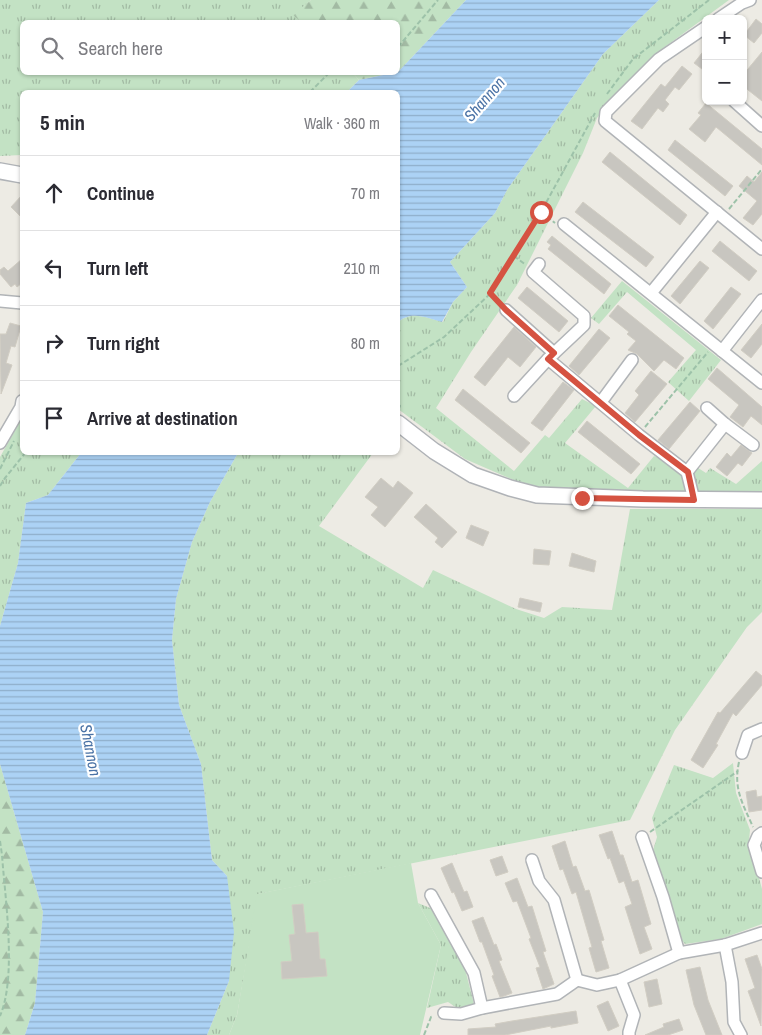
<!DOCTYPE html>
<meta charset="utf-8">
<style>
:root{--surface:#fff;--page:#f7f7f7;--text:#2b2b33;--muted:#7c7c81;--line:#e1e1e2}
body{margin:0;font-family:"Archivo Narrow",sans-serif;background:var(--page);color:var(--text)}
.controls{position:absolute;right:15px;top:15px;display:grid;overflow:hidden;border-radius:8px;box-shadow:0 1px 4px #0004}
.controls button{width:45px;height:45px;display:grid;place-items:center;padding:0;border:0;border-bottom:1px solid var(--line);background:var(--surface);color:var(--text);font:25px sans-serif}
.stop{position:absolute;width:15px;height:15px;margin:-11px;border:4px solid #d55241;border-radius:50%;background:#fff}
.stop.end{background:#d55241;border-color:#fff;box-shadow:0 1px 5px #0008}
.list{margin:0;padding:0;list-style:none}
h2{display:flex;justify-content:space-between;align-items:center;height:65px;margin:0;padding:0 20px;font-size:21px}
h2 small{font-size:16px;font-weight:400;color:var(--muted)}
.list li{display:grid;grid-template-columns:32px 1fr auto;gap:15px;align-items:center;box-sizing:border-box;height:75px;padding:0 20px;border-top:1px solid var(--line)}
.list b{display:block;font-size:19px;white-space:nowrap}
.list em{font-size:16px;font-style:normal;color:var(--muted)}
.icon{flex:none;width:28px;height:28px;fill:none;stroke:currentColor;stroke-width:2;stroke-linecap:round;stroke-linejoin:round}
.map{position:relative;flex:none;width:762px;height:1035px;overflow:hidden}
.search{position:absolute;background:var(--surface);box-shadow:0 1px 4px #0004;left:20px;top:20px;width:380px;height:55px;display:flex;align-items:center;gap:12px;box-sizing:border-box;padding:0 18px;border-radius:8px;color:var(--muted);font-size:19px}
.panel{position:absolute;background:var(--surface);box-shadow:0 1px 4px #0004;left:20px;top:90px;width:380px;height:365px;border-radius:8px}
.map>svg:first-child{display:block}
</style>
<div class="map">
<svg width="762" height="1035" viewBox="0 0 762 1035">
<defs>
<pattern id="grass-tufts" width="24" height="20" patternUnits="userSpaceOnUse" patternTransform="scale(1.25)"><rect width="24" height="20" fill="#c3e2c4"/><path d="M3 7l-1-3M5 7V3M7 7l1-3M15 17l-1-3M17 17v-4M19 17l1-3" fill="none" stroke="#a2baa3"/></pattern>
<pattern id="forest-firs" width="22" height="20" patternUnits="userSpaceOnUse" patternTransform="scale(1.25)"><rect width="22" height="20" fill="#c3e2c4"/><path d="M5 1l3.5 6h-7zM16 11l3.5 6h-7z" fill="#a2baa3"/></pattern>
<pattern id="water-rules" width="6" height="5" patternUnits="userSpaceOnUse" patternTransform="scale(1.25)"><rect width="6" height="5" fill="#acd2f5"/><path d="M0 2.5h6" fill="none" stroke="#8faeca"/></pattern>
</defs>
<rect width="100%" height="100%" fill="#edebe4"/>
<g fill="url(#grass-tufts)">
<path d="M0,0h311l-17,15 7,7h-279v50h330l7,8 -12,12h-325v63l-22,1z"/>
<path d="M659,0h70l-71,52 -31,30 -30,36 -14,35 -66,132 -46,67 -35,56 78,63 31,-36 4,3 33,-39 14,7 -31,37 63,45 26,-32 36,15 5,-5 11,7 4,-5 26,16 26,-23v30l-64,2 -166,-5 -67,-29 -67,-50v-87c14,-12 29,-4 45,0l10,-20 14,-15 -17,-25 45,-49 12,-23 96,-136z"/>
<path d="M622,281l99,79 -32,41 -21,-19 28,-32 -69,-58 -28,32 -8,-6z"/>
<path d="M22,418v34l59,1 -33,42 -22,8 -8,60 -18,63v-169z"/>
<path d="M238,453h135l-54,73 104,62 10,-18 83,39 28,9 18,-11 50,3 18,-101h132v103l-15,15 -72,103 -45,90 -372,74 -21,121 -8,20h-22l22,-54 -2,-105 -15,-16 -11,-96 -22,-59 -7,-65 4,-41 16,-57 18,-40z"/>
<path d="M733,763l3,30 14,37 -1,11 13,48v35l-41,15 -36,5 -6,-7 -10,-40 -17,-43 5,-17 -5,-19 22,-53 39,13z"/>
<path d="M418,903l17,7 30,59 9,35 -14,6 -12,-8 -21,6 14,-63z"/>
</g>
<g fill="url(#forest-firs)">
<path d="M311,0h155l-68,72v-50h-97l-8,-7z"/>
<path d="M352,72h45l-38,8z"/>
<path d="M0,764l43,148 -8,91 -10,32h-25z"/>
</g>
<path fill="#c3e2c4" d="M411,863l7,40 23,42 -21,90h-191l8,-20 20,-121z"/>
<g fill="url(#water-rules)">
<path d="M466,0h193l-56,54 -96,136 -12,23 -45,49 17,25 -14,15 -11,20c-15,-4 -30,-12 -44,0v-230h-51l12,-12 39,-8z"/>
<path d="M81,453h157l-28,49 -18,40 -16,57 -4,41 7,65 22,59 11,96 15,16 7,56 -5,49 -22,54h-182l10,-32 8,-91 -43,-148v-138l18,-63 8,-60 22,-8z"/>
</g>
<g fill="#c8c6c0" stroke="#d1cdc3">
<path d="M756,19l6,5v9l-8,10 -10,-8z"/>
<path d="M706,48v24l-12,-9z"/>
<path d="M762,52v49l-19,-15v-11z"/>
<path d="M682,66l10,8 -13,16 -4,-3 -10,13 4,4 -6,8 -5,-4 -16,21 -11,-8 30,-37 4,3z"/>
<path d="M706,103l56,46v16l-46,-38 -11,15 -16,-13 12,-14 -3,-2z"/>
<path d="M675,140l58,46 -8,10 -57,-46z"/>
<path d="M610,152l77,63 -7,10 -78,-63z"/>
<path d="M762,172v42l-9,11 -10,-7 14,-17 -18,-15 8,-10 7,6z"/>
<path d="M22,195v23l-11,-11z"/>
<path d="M583,202l71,55 -8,10 -71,-55z"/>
<path d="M552,236l59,48 -7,10 -56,-45 3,-4 -4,-3z"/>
<path d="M720,241l37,30 -8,10 -37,-30z"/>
<path d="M22,259v24l-5,4 -2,-3 -4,3 -11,-13v-4l4,-3 4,4z"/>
<path d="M700,261l9,7 -29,36 -9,-8z"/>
<path d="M527,287l41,34 -9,11 -41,-34z"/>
<path d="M731,287l10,7 -28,35 -9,-8z"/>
<path d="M618,305l66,53 -8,11 -12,-9 -10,11 -17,-17 -9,-4 8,-9 -9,-7 2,-2 -20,-16z"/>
<path d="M10,323l11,3 -6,21 -4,-1 -5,17 6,2 -11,29 -1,-60h6z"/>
<path d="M762,324v20l-11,14 -10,-8z"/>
<path d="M514,327l22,20 -16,20 -12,-10 -23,29 -11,-9z"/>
<path d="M599,329l11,9 -31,37 -10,-9z"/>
<path d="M717,368l45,39v18l-11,-9 -8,11 -13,-10 9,-12 -31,-26z"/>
<path d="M651,371l16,13 -32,38 -10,-9 14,-18 -4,-4z"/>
<path d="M563,382l11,8 -32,41 -11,-8z"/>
<path d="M463,389l67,54 -9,10 -66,-53z"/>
<path d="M690,402l10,9 -31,38 -11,-9z"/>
<path d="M587,421l53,43 -9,10 -53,-42z"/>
<path d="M741,445l11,8 -10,13 -4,-3 -11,13 -11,-9 11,-14 4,4z"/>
<path d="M381,478l12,10 5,-7 15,12 -28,34 -14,-12 7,-8 -13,-10z"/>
<path d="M426,504l31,28 -15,16 -7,-6 3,-4 -24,-21z"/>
<path d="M471,525l18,7 -6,14 -17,-8z"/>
<path d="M534,549l17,2 -2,14 -16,-1z"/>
<path d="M572,553l24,8 -2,11 -25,-6z"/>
<path d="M520,598l22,5 -2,9 -22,-5z"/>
<path d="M756,671l6,5v9l-26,31 -3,-3 -17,31 2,1 -15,23 -12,-8 27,-48 2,1z"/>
<path d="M756,790l1,7 5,-1v14l-13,2 -3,-20z"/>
<path d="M612,831l8,24h3l9,27 6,-2 13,44 -7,3 8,22 -12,5 -15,-47 7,-3 -8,-23 -5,2 -9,-25 -2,1 -9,-24z"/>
<path d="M565,841l8,26 3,-1 9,25 4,-1 15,50 -3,1 8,27 -13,4 -7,-24 3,-1 -16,-55 -4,2 -9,-25 -3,1 -8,-24z"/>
<path d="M502,856l6,16 -12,4 -6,-16z"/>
<path d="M452,863l12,29 3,-1 6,16 -11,4 -8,-19 -2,1 -11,-25z"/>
<path d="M517,878l11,29 4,-1 14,45 -3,1 11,32 -11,5 -7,-21 4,-1 -11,-28 2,-1 -14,-37 -4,1 -8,-19z"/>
<path d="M303,904l3,29 12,-1 2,27h5l2,17 -45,3 -1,-17 11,-1 -3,-26 6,-1 -3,-29z"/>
<path d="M483,917l11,28 2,-1 6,16 -3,1 13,32 -8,3 -4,1 -8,-21 2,-1 -12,-33h-2l-8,-21z"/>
<path d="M757,955l5,14 -1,57 -13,-35 7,-3 -10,-29z"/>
<path d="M700,967l8,33 14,35h-16l-12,-30 -8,-35z"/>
<path d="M657,979l5,25 -13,3 -5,-25z"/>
<path d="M608,1001l11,25 -11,5 -11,-25z"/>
<path d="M576,1011l2,12 -27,5v-2l-46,9h-37v-6l28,-2 -1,-3 17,-3z"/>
<path d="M679,1019l4,11 -15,5h-23l19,-8 -1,-3z"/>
</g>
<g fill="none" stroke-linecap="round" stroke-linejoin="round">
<g stroke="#b1b4b7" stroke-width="14">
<g id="street">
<path d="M718,19l24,-16 8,-3"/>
<path d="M706,27l-47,32 -53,53 -1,9 157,128"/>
<path d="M734,101l28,25"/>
<path d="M564,224l198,159"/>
<path d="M539,264l-6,8 51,44v9l-36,34"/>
<path d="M651,293l66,-81"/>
<path d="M0,301l22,2"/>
<path d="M506,310l48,43"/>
<path d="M722,351l40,-51"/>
<path d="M514,396l34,-37 91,76 48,37 7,28"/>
<path d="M601,402l31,-42"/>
<path d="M707,408l18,16"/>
<path d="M0,443l21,-36 1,-6"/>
<path d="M687,472l38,-48 28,21"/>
<path d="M742,753l6,-18 14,-6"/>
<path d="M762,833l-4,3 -4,9 8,27"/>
<path d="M642,837l21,60 16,56"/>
<path d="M532,860l7,21 15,19 23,80"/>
<path d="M431,895l43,78 8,35"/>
<path d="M725,945l7,37 2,40 7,13"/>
<path d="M620,980l14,35 -5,17v3"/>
<path d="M444,1013l17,1 21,-6 75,-14 20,-14 20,5 23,-5 59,-27 46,-8 37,-12"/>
</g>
</g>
<g stroke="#b0b3b7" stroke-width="18">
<g id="secondary">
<path d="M0,171l22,4"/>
<path d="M398,423l36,28 39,24 37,13 27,7 106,4 119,1"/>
</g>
</g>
<g stroke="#9dc2a9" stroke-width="2" stroke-dasharray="5 2.5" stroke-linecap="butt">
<path d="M398,47l40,-47"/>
<path d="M310,92l20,-20"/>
<path d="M607,94l26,-35 76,-59"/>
<path d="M729,209l33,-40"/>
<path d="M541,212l14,11"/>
<path d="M514,256l12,9"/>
<path d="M491,293l8,9"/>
<path d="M398,366l46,-29 47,-44 50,-81 54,-99"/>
<path d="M398,404l2,2 -2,4"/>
<path d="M645,427l63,-75"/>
<path d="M0,469l14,-28"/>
<path d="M0,486l5,-8 21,-26"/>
<path d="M739,762c-6,27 4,42 14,65"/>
<path d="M650,832l88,-61"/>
<path d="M0,841l2,14c3,43 15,122 -2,161"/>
<path d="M424,1035l7,-18 3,-1"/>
</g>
<use href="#street" stroke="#fff" stroke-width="11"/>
<use href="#secondary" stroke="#fff" stroke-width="15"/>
</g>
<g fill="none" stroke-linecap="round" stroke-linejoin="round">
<path stroke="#d55241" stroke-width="6" d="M541,212l-51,81 16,17 48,43 -6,6 91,76 49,37 6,28 -112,-2"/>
</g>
<g text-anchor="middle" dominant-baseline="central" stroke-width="4.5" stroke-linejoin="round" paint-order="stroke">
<g font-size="16" font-style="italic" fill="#4b73a6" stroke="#fff">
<text transform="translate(484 99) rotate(-49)">Shannon</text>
<text transform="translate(91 750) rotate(79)">Shannon</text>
</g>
</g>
</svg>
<div class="controls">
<button>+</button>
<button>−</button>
</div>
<div class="stop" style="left:541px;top:212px"></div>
<div class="stop end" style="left:582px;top:498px"></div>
<div class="search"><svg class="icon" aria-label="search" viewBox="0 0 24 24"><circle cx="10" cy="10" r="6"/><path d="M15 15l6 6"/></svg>Search here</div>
<section class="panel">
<h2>5 min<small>Walk · 360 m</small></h2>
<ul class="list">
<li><svg class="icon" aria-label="ahead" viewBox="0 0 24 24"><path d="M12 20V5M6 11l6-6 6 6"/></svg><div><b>Continue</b></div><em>70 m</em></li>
<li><svg class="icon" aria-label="left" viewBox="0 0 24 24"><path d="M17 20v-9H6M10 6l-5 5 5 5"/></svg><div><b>Turn left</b></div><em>210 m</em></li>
<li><svg class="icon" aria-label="right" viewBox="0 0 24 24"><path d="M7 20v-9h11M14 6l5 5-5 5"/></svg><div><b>Turn right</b></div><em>80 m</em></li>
<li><svg class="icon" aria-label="arrive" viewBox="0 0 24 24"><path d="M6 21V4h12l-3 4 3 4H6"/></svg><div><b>Arrive at destination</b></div></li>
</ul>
</section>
</div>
